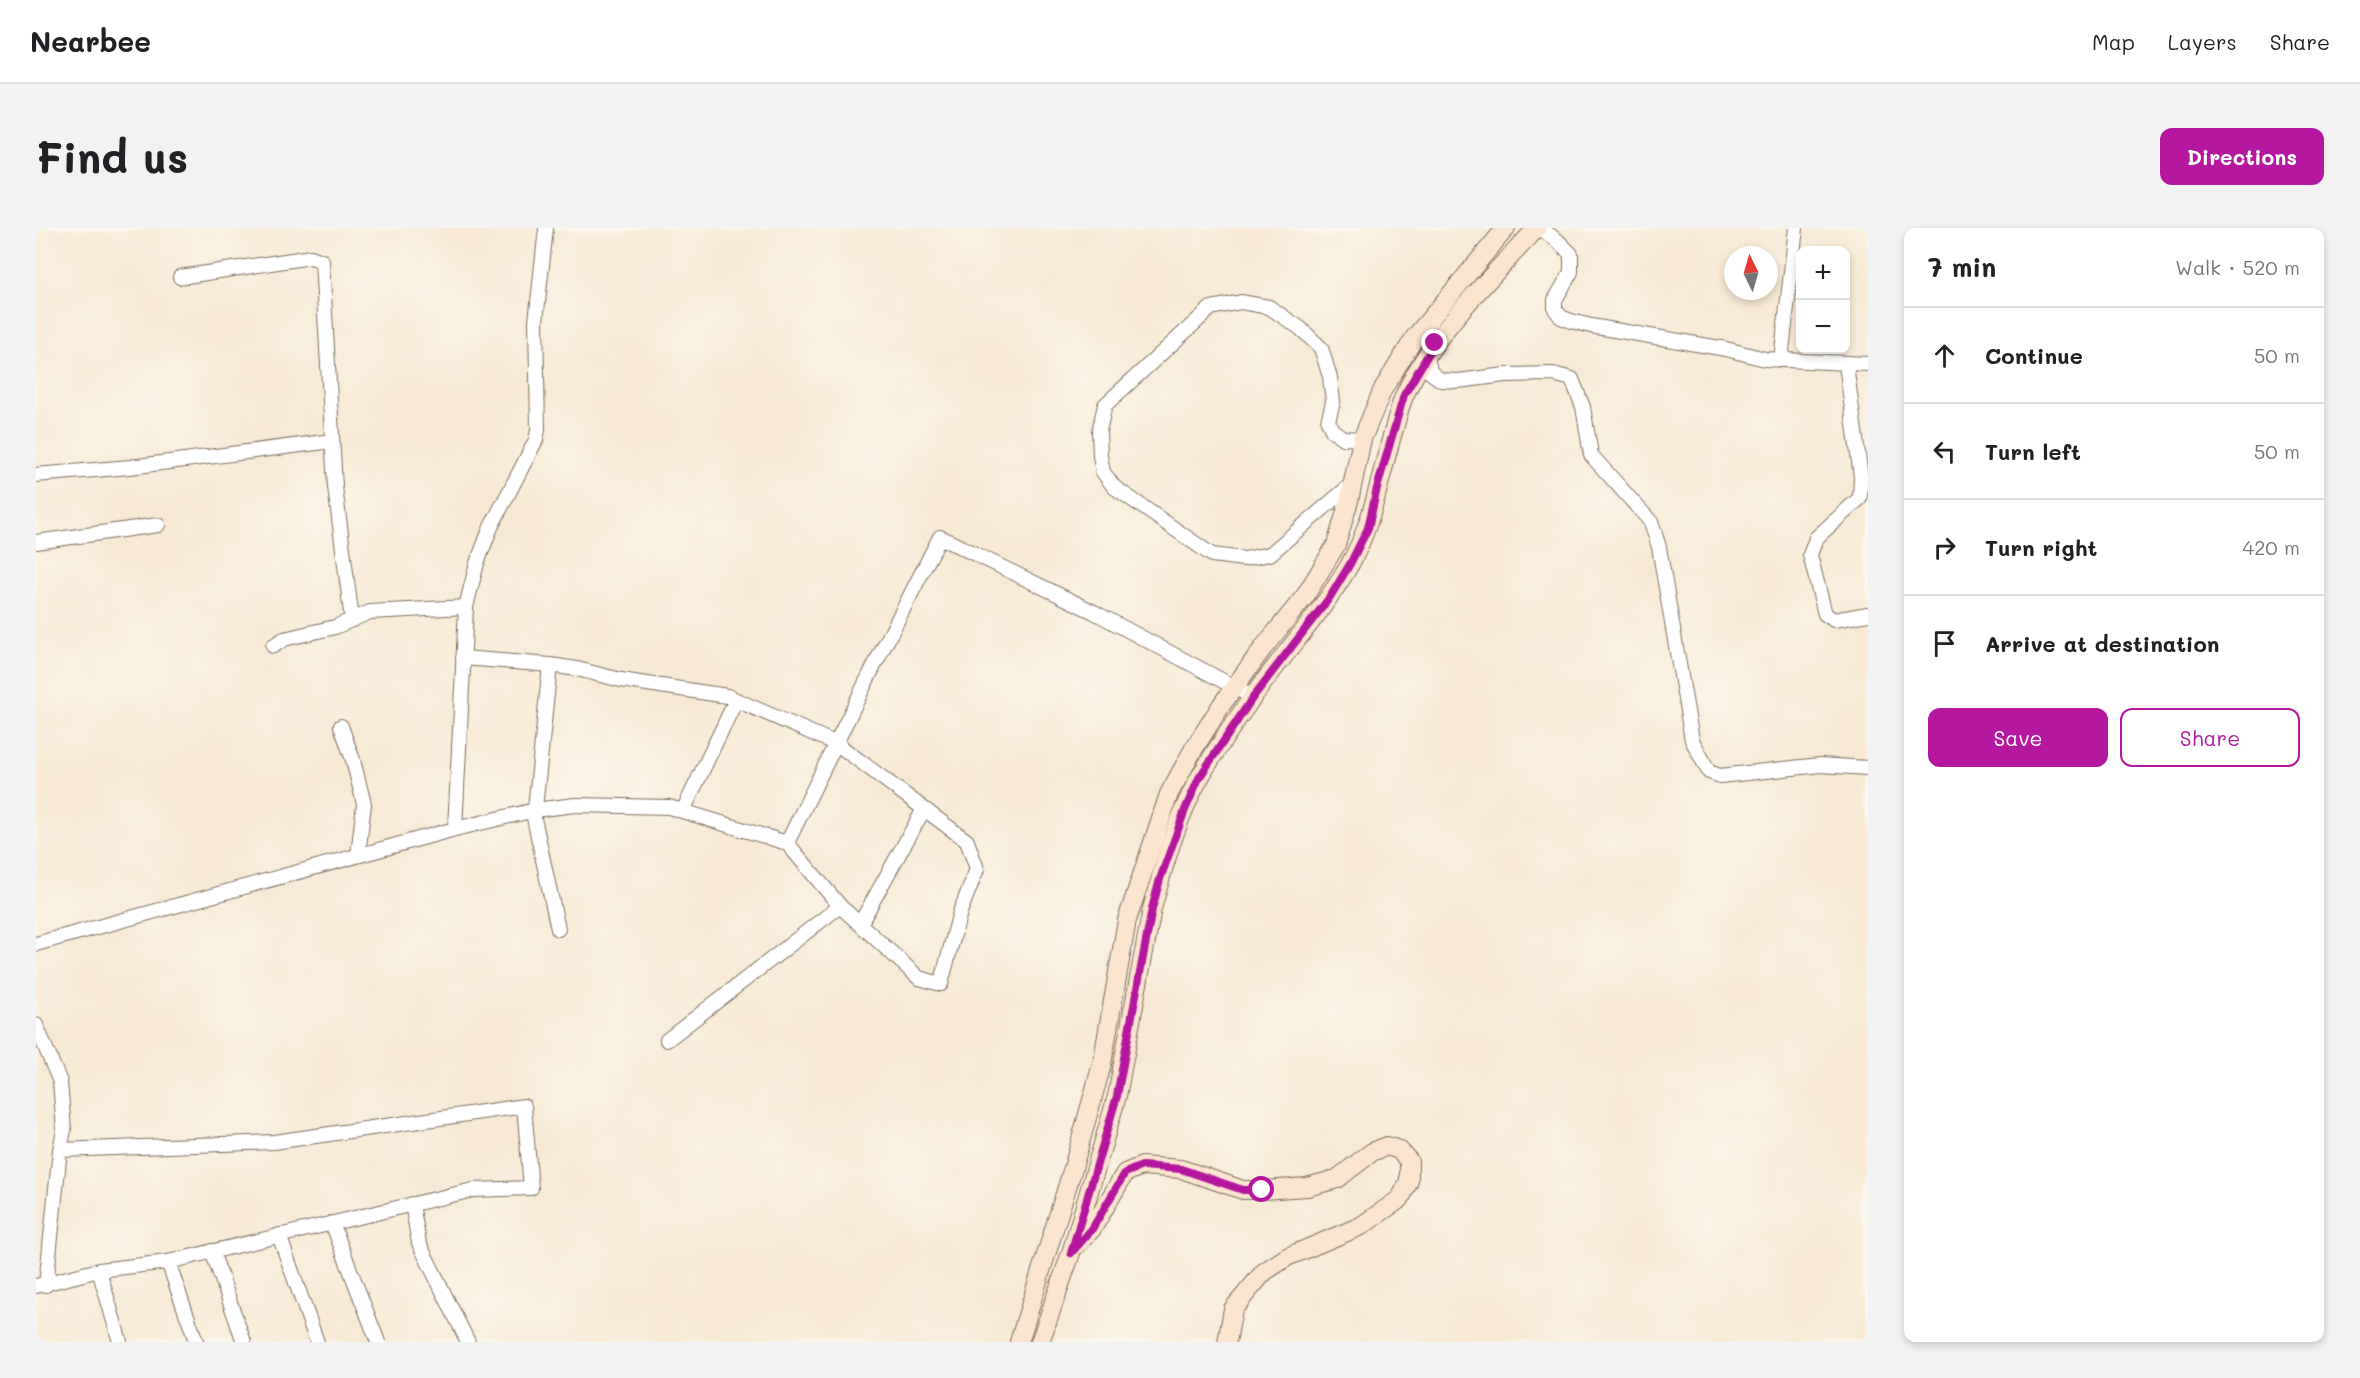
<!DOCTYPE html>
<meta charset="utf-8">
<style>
:root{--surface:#fff;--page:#f2f2f2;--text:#202124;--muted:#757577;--line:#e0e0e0;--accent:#b5179e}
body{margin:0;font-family:Mali,sans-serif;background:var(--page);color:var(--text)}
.controls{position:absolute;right:18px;top:18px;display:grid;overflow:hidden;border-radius:12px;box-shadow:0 3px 9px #0003}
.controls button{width:54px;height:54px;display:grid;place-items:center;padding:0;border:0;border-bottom:2px solid var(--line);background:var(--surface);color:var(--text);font:30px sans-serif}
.compass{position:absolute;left:1688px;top:18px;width:54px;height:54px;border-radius:50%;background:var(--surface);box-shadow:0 3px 9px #0003;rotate:355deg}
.stop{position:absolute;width:18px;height:18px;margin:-14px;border:4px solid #b5179e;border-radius:50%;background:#fff}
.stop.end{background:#b5179e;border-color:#fff;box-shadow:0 2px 6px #0008}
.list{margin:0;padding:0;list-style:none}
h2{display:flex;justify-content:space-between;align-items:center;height:78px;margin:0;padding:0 24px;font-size:26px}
h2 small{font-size:20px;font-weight:400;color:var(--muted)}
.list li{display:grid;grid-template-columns:39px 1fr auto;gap:18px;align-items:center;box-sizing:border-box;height:96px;padding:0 24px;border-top:2px solid var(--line)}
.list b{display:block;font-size:22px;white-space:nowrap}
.list em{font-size:20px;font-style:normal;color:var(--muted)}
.actions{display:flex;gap:12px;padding:18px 24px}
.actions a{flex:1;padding:14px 0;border:2px solid var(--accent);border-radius:12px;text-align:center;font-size:21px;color:var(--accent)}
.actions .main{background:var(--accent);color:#fff}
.icon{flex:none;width:33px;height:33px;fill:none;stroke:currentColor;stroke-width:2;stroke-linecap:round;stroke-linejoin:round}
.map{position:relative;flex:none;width:1832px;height:1114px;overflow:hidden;border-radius:12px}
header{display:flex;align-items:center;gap:36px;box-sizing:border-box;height:84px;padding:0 30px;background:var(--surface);border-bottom:2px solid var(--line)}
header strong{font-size:28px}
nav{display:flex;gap:33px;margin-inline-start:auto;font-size:21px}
.intro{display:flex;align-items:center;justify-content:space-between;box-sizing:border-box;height:144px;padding:0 36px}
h1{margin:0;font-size:42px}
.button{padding:15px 27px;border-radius:12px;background:var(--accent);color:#fff;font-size:21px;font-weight:700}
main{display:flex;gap:36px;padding:0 36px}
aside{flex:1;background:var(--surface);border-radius:12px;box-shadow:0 3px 9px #0003}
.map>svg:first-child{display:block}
</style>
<header>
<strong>Nearbee</strong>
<nav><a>Map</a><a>Layers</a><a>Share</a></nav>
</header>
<div class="intro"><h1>Find us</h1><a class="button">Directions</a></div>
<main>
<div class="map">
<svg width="1832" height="1114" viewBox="0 0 1832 1114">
<rect width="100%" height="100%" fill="#fbf7ec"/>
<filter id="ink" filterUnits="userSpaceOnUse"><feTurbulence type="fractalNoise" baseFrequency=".0167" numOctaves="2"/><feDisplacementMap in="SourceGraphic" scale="12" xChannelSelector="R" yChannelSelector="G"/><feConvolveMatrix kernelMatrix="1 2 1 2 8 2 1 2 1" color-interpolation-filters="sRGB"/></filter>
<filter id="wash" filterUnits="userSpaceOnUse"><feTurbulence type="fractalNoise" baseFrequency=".008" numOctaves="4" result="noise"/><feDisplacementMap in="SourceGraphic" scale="24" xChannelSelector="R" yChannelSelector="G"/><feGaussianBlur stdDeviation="1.35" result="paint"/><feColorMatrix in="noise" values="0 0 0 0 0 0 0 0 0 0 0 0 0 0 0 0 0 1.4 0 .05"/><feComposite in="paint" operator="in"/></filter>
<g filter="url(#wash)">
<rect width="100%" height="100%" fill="#f7e9d4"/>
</g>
<g filter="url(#ink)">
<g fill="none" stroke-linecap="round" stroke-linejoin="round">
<g stroke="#7d6d5e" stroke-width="16">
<g id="street">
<path d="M1504,0l18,13 13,13v18l-16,28v9l6,8 10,4 20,5 135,23 39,10 103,5"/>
<path d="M144,49l131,-20 11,4 13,226 17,133"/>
<path d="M1391,128l3,16 11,8 17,1 47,-6 48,-1 19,5 11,28 8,48 60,67 8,25 33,193 17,32 11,4 100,-11 48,3"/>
<path d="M1745,132l15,-132"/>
<path d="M1810,136l15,113 -1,21 -44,40 -6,17 15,59 9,6 34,-6"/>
<path d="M0,247l94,-8 202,-26"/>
<path d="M1317,255l-83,71 -26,5 -32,-4 -98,-68 -11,-15 -3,-16 -1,-25 6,-26 106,-97 30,-6 28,5 31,21 21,20 9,29 3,25 -5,19 4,9 11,8 19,1"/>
<path d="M0,314l122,-17"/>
<path d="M237,418l11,-7 51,-12 35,-15 96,-5"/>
<path d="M427,430l87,7"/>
<path d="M305,498l12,34 11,44 -6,51"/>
<path d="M647,583l53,-111"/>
<path d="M419,601l11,-222 11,-44 14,-36 45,-87 2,-10 -2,-109 10,-93"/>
<path d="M824,696l64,-115"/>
<path d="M522,701l-24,-111 16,-153 27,4 44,11 106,16 110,48 130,97 10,28 -17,43 -19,72 -22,-6 -79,-72"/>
<path d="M0,716l419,-115 80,-19 40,-5 94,2 118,36"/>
<path d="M0,797l24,57 4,48 -4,20"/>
<path d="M631,812l173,-134 -53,-63 80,-163 73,-143 154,75 159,85"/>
<path d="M376,976l7,39 49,99"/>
<path d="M296,995l46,119"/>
<path d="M243,1007l38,107"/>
<path d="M176,1023l32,91"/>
<path d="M132,1034l28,79"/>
<path d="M63,1042l21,72"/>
<path d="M0,1058l63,-16 69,-8 305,-72 58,-2 -7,-82 -250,36 -214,8 -14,135"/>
</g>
</g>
<g stroke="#7d6d5e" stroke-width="20">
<g id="secondary">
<path d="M1041,1017l15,-16 33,-56 17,-7 39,3 62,21h19l45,-3 30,-8 35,-27 15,-6 12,4 10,11v20l-9,18 -39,27 -74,31 -23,15 -31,37 -6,33"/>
<path d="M983,1114l54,-174 29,-104 25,-144 42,-126 24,-44 29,-46 41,-56 42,-52 31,-51 13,-44 13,-62 21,-50 32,-52 91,-109"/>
<path d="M1004,1114l31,-89 46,-157 35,-187c12,-44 25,-92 48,-132 16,-27 34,-54 52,-79 32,-45 69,-84 97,-132 24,-42 31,-91 45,-137 3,-12 6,-24 11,-35 30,-64 85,-115 132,-166"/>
</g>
</g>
<use href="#street" stroke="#fff" stroke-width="14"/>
<use href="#secondary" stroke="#fbe5cf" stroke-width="18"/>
</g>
</g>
<g fill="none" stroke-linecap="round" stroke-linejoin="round" filter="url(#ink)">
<path stroke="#b5179e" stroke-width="8" d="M1226,962h-19l-62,-21 -39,-3 -17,7 -33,56 -21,24 46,-157 35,-187 8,-30 25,-69 14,-32 54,-81 77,-100 20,-33 18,-36 9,-40 27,-93 31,-52"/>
</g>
</svg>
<div class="controls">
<button>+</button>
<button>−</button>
</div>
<svg class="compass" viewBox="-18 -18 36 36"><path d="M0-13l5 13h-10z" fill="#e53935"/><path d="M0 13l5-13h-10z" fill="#757577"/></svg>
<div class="stop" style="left:1226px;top:962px"></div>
<div class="stop end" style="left:1399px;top:115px"></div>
</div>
<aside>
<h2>7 min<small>Walk · 520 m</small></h2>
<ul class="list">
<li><svg class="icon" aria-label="ahead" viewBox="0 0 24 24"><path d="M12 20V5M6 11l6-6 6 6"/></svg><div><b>Continue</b></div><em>50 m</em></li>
<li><svg class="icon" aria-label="left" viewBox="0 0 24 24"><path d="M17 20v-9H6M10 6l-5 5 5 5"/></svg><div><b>Turn left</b></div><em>50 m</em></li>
<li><svg class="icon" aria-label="right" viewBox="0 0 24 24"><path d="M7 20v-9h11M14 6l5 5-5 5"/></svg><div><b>Turn right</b></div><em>420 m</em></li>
<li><svg class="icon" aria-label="arrive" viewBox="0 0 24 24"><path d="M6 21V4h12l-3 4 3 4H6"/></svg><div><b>Arrive at destination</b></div></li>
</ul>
<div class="actions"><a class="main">Save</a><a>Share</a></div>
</aside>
</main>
